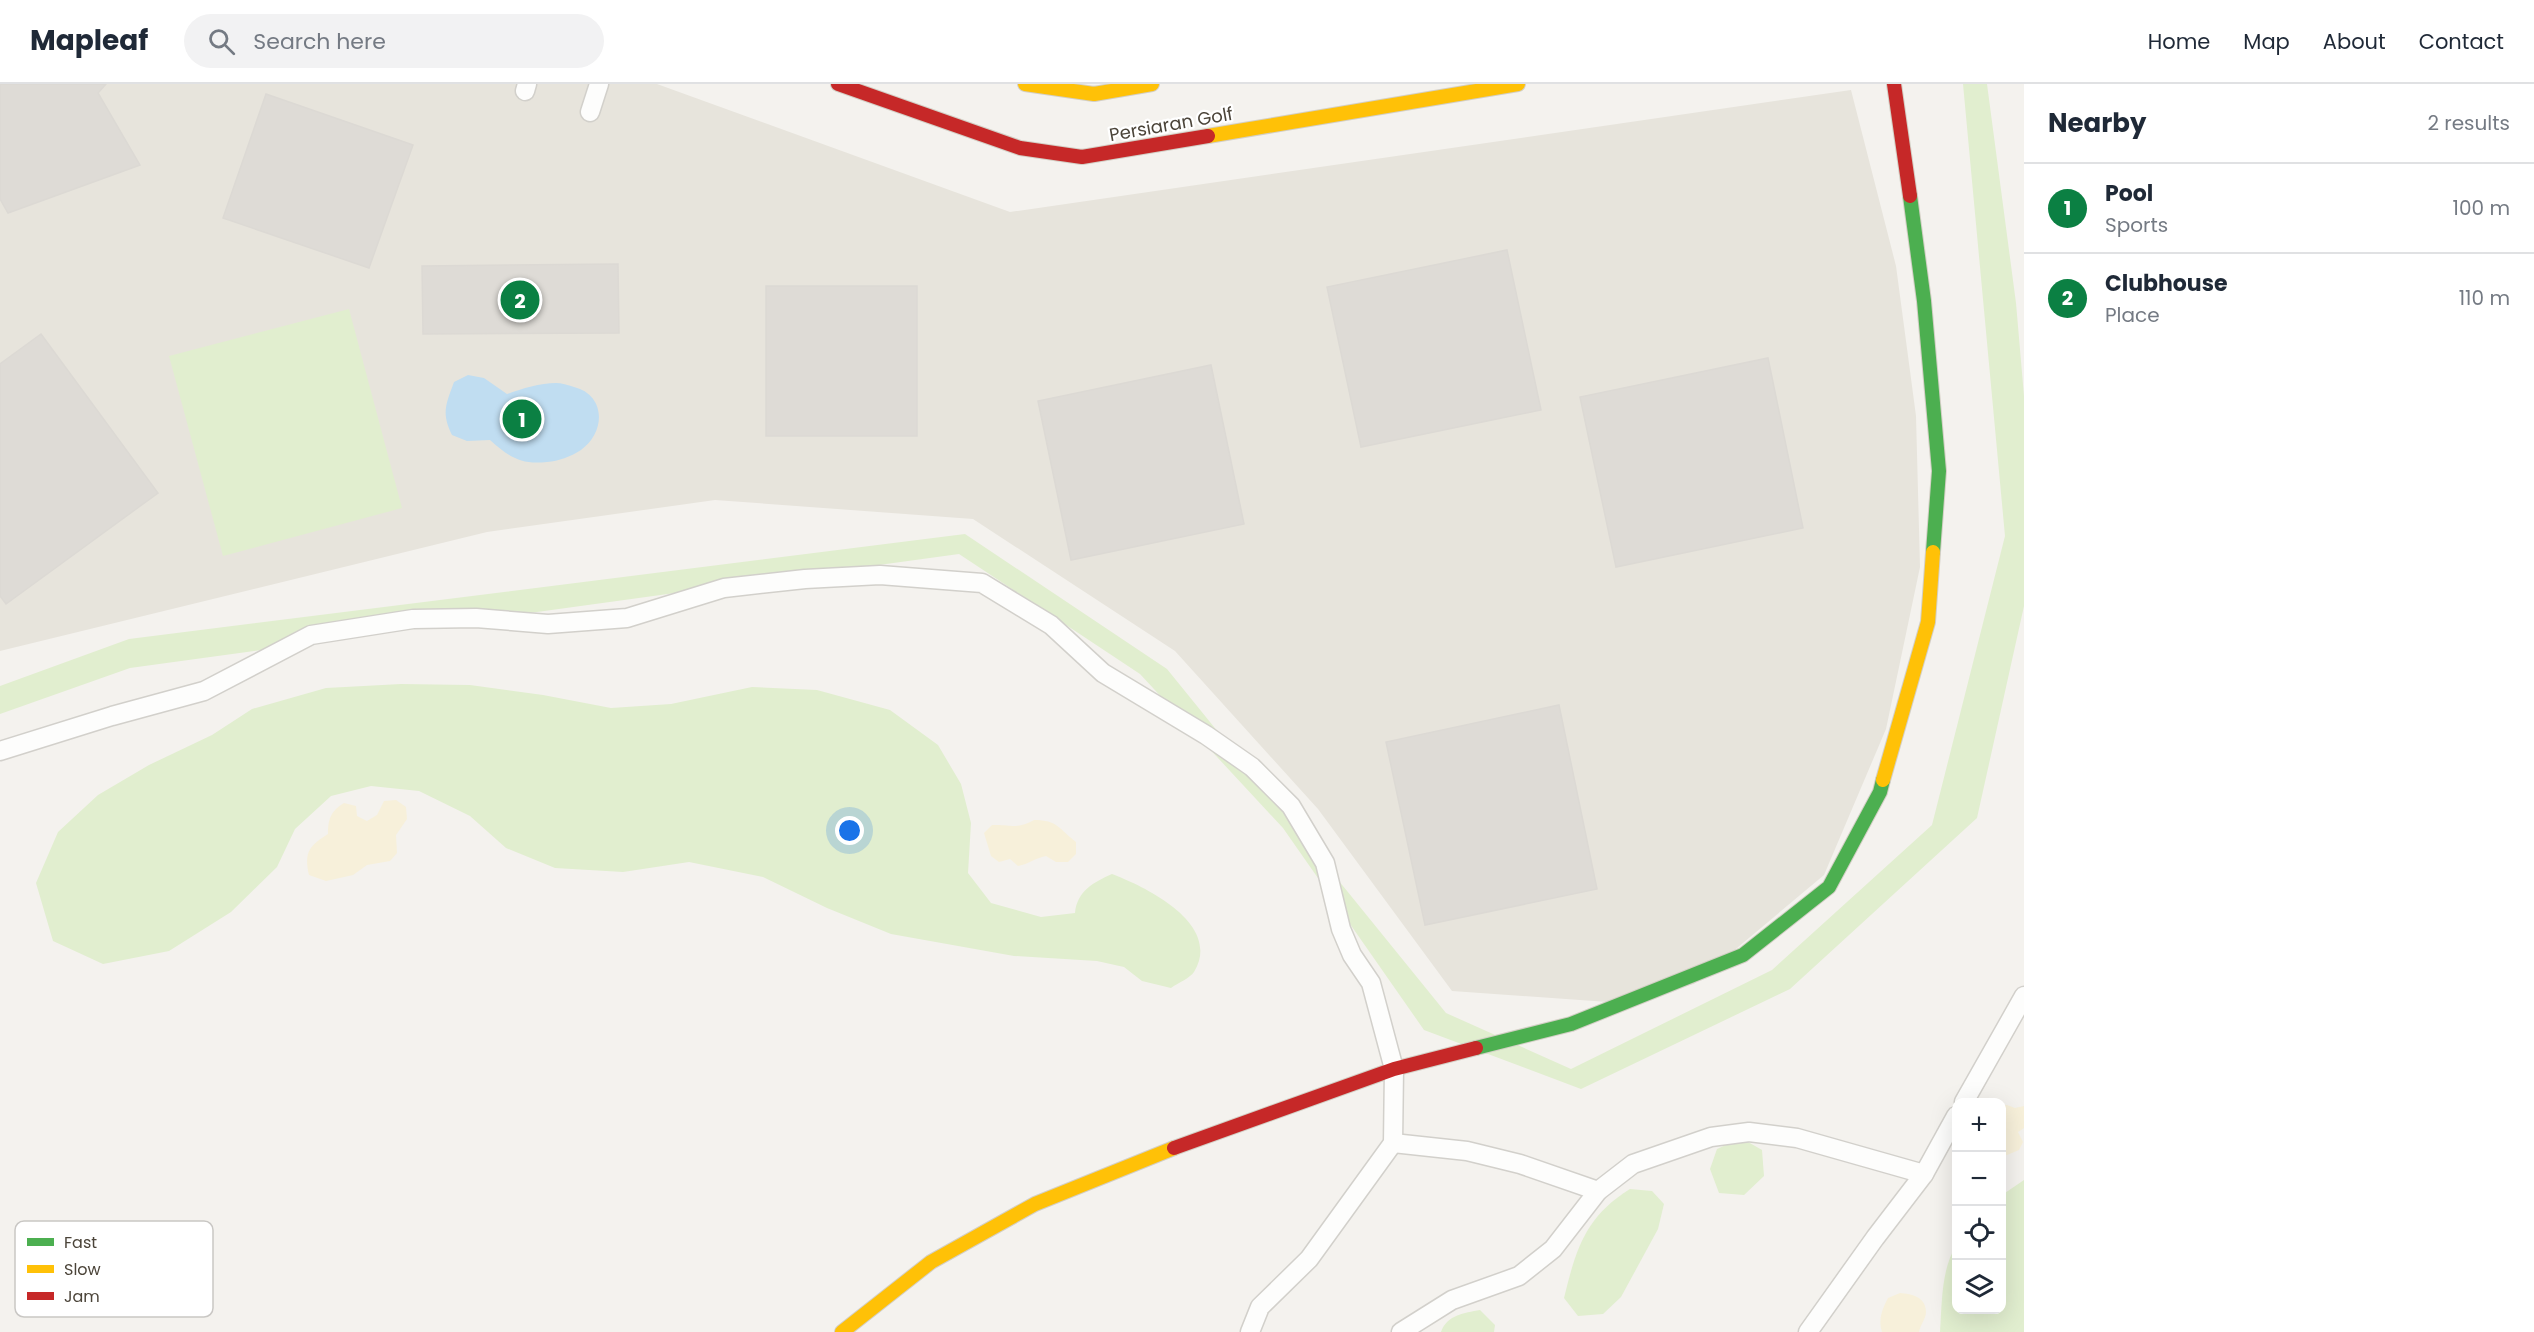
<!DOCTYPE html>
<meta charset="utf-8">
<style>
:root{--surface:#fff;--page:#f2f2f3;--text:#1f2937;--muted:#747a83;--line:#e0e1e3;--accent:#0b8043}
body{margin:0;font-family:Poppins,sans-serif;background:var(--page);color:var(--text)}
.controls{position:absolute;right:18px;bottom:18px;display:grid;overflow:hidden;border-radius:12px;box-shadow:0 6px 24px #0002}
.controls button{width:54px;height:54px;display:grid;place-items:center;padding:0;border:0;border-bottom:2px solid var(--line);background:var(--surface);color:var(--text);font:30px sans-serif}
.you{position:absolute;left:850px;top:747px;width:21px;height:21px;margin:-15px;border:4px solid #fff;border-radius:50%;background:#1a73e8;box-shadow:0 0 0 9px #1a73e833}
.badge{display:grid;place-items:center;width:39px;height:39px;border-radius:50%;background:var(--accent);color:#fff;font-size:20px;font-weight:700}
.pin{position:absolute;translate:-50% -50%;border:3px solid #fff;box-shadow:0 2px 6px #0006}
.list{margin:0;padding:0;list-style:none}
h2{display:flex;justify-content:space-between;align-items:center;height:78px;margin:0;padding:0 24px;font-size:26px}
h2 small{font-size:20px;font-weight:400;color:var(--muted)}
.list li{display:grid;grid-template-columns:39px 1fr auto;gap:18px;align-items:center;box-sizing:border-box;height:90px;padding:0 24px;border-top:2px solid var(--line)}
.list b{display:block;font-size:22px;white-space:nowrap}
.list p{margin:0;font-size:20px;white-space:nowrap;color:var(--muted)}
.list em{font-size:20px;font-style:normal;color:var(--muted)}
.icon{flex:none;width:33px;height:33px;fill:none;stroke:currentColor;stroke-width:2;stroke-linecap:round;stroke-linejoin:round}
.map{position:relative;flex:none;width:2024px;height:1248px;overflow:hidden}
header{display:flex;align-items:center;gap:36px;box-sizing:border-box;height:84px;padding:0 30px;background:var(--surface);border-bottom:2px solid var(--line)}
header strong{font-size:28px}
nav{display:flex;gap:33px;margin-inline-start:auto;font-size:21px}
.search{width:420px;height:54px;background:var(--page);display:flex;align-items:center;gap:15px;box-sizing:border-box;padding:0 21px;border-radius:33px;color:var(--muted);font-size:22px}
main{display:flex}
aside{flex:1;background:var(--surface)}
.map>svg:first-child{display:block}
</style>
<header>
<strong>Mapleaf</strong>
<div class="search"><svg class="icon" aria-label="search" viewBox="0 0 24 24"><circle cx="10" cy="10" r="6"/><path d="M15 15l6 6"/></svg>Search here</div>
<nav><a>Home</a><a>Map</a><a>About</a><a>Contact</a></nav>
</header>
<main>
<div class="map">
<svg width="2024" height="1248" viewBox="0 0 2024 1248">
<rect width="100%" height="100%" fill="#f4f2ee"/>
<path fill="#e7e4dc" d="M0,0h657l353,128 841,-122 45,176 20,150 4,151 -34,162 -62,146 -130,109 -72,19 -170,-12 -134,-182 -143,-158 -202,-132 -258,-19 -228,32 -487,119z"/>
<g fill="#e1eecf">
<path d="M1963,0h24l29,219 8,93v210l-47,212 -187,171 -209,100 -157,-59 -141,-202 -143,-154 -181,-120 -829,114 -130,46v-28l129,-47 836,-105 202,135 279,344 125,56 201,-99 160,-145 73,-289z"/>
<path d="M349,225l53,199 -179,48 -54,-200z"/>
<path d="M401,600l69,1 73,10 68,13 60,-4 81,-17 65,3 73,20 48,35 23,39 10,39 -3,50 23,30 50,14 34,-4c2,-22 19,-31 37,-39 34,13 111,50 82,98 -4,6 -16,11 -23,16l-29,-7 -18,-14 -27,-6 -83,-5 -123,-22 -64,-26 -64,-31 -74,-15 -66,10 -68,-4 -49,-20 -36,-32 -51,-25 -48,-5 -40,10 -36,33 -18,38 -46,45 -62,39 -66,13 -50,-23 -17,-58 22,-51 40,-37 51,-30 63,-30 40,-26 74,-21z"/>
<path d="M1741,1054l21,12 2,26 -20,19 -25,-2 -9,-24 7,-20z"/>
<path d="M2024,1096v152h-84c2,-27 1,-63 16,-86v64h46v-115z"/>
<path d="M1630,1105l22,2 12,13 -6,25 -37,68 -18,17 -25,2 -14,-18c12,-49 21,-81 66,-109z"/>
<path d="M1480,1226l15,15 -1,7h-53c6,-17 23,-19 39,-22z"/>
</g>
<g fill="#f7f0da">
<path d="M396,716l10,7 1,12 -11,16 1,18 -7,8 -23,4 -14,10 -27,6 -17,-6c-5,-23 0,-29 19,-41 0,-15 3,-23 16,-31l12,3 1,10 10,5 10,-6 7,-14z"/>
<path d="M1034,736c24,0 25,9 42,22v12l-8,8h-12l-10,-6c-11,2 -17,8 -28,10l-8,-7 -11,3 -8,-6 -7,-23 8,-8c20,-1 23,5 42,-5z"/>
<path d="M2007,1021l8,3 9,-2v22l-6,4 5,10 -4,8 -12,5 -5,-1v-48z"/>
<path d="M1900,1209c12,1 26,4 26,19 0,7 -6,13 -7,20h-37c-4,-13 0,-22 6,-34z"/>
</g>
<path fill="#c0ddf1" d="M468,291l16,3 23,16c14,-5 33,-11 49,-11 5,0 12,2 18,4 32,8 32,45 7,63 -11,7 -22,11 -34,12 -26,3 -38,-5 -57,-22l-23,1 -15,-6c-11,-22 -6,-31 2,-53z"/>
<g fill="#dedbd6" stroke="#dcd9d4" stroke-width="1.5">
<path d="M0,0h106l-8,9 42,72 -132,48 -8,-14z"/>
<path d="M266,10l147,51 -44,123 -146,-50z"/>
<path d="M1507,166l34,160 -180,37 -34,-160z"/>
<path d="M618,180l1,69 -196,1 -1,-68z"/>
<rect x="766" y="202" width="151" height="150"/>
<path d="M41,250l117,159 -152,111 -6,-8v-232z"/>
<path d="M1768,274l35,170 -187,39 -36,-170z"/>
<path d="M1211,281l33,159 -173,36 -33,-159z"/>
<path d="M1559,621l38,184 -172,36 -39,-183z"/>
</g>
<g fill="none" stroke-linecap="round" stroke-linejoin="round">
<g stroke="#d2d0cb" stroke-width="21">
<g id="lane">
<path d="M525,7l2,-7"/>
<path d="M590,28l9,-28"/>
<path d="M0,667l112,-35 92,-25 107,-56 102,-16 63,-1 72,6 79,-6 97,-30 81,-9 75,-4 102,8 69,42 52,48 103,62 46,32 39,39 34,57 16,66 11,26 19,28 23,86 -1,74 -84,116 -49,48 -10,25"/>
<path d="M1964,1018l60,-106"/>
<path d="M1393,1059l74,8 53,13 78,27"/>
<path d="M1401,1248l51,-32 67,-24 34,-27 45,-58 35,-27 78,-27 38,-5 48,6 127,36"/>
<path d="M1808,1248l67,-94 49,-64 32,-58"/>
</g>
</g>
<g stroke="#d3cfc5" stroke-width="16">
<g id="fast">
<path d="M1910,112l14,105 15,170 -6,81"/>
<path d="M1476,964l95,-24 172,-69 86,-68 51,-95 3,-12"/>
</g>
</g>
<g stroke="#d3cfc5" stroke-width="16">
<g id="slow">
<path d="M1025,0l69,10 58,-10"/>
<path d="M1208,52l310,-52"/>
<path d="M1883,696l45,-158 5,-70"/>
<path d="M842,1248l89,-70 104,-58 139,-56"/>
</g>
</g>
<g stroke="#d3cfc5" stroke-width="16">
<g id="jam">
<path d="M838,0l182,64 62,9 126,-21"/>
<path d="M1894,0l16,112"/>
<path d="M1174,1064l220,-79 82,-21"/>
</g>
</g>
<use href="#lane" stroke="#fdfdfc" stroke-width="18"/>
<use href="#fast" stroke="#4caf50" stroke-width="14"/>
<use href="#slow" stroke="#ffc107" stroke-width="14"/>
<use href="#jam" stroke="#c62828" stroke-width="14"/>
</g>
<g text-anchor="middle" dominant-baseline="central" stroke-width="4.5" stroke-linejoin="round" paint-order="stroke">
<g font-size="18" fill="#4b4439" stroke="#fff">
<text transform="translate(1171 40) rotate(-10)">Persiaran Golf</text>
</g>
</g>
<rect x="15" y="1137" width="198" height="96" rx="9" fill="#fff" stroke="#c9c7c4" stroke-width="1.5"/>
<rect x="27" y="1154" width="27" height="8" fill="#4caf50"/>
<rect x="27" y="1181" width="27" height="8" fill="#ffc107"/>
<rect x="27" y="1208" width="27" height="8" fill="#c62828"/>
<g font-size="16" fill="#4b4439">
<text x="64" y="1164">Fast</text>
<text x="64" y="1191">Slow</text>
<text x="64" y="1218">Jam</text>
</g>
</svg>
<div class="controls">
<button>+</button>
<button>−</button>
<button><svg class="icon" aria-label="locate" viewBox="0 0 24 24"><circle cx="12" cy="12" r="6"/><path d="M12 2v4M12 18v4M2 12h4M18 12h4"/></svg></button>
<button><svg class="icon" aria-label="layers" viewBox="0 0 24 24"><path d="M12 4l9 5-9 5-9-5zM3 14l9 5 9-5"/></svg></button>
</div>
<div class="you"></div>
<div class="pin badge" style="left:522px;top:335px">1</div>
<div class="pin badge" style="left:520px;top:216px">2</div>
</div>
<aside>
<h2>Nearby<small>2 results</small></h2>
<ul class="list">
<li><span class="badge">1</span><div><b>Pool</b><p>Sports</p></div><em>100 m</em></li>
<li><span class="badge">2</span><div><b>Clubhouse</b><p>Place</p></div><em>110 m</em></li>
</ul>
</aside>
</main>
